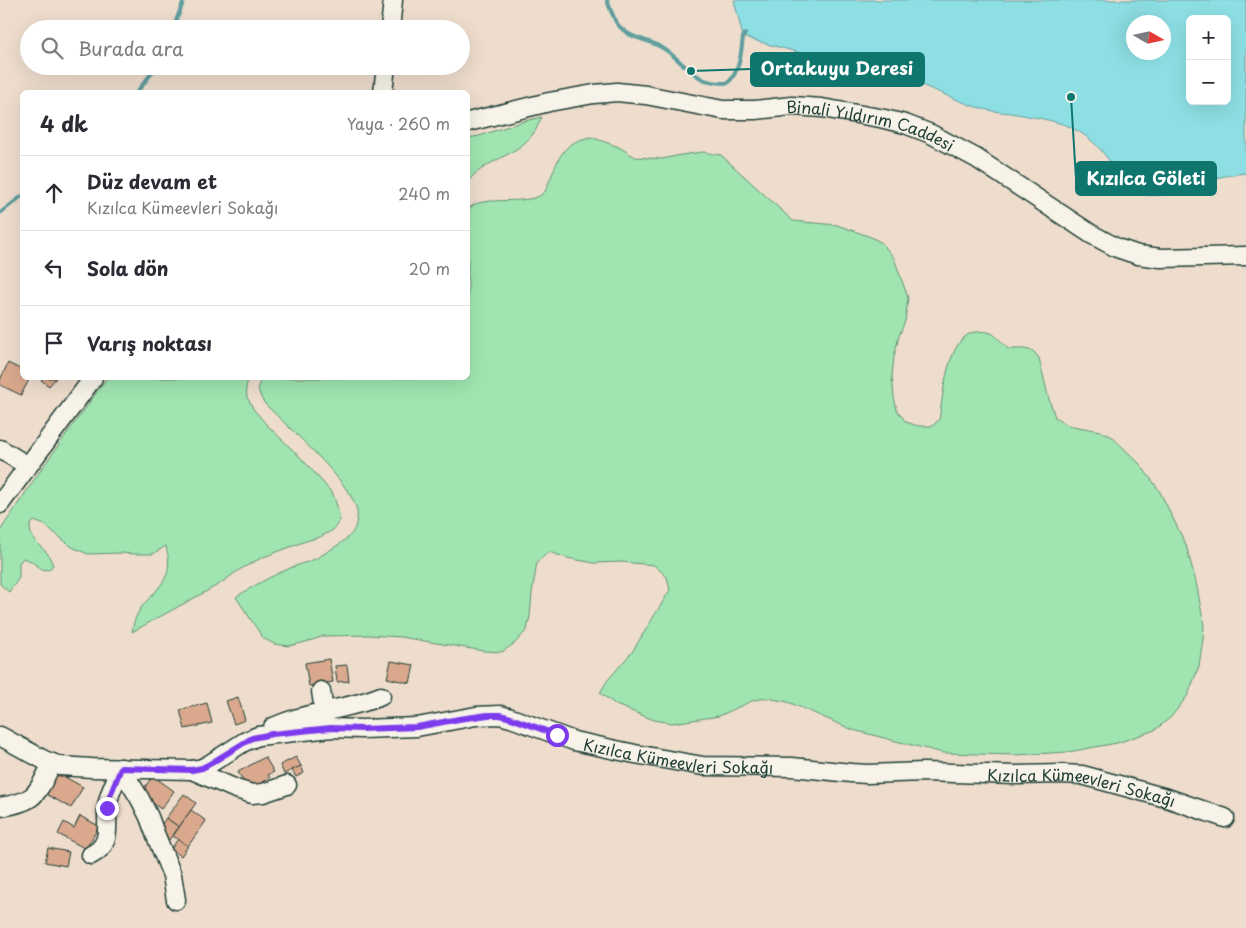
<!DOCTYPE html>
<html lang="tr">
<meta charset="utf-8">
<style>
:root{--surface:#fff;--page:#f7f7f7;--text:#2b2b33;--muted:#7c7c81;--line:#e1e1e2}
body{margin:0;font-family:"Playpen Sans",sans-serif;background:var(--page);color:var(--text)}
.controls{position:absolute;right:15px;top:15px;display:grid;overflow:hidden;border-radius:8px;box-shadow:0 5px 20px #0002}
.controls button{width:45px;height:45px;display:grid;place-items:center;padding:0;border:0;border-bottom:1px solid var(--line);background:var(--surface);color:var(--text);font:25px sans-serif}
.compass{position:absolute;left:1126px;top:15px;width:45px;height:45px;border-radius:50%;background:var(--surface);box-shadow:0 5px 20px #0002;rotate:99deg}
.stop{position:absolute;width:15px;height:15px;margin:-11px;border:4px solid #7c3aed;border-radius:50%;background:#fff}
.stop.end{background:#7c3aed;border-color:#fff;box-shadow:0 1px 5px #0008}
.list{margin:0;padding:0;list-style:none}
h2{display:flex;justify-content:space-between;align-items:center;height:65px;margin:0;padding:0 20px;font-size:21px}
h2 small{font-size:16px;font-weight:400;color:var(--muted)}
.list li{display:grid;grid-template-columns:32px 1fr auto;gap:15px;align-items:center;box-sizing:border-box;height:75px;padding:0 20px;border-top:1px solid var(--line)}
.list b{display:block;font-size:19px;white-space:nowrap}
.list p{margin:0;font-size:16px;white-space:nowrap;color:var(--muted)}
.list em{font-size:16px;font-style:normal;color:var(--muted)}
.icon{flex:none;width:28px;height:28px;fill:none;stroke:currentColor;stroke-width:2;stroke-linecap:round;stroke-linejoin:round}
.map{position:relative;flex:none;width:1246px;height:928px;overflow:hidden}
.search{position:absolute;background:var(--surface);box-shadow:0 5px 20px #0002;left:20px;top:20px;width:450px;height:55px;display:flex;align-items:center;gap:12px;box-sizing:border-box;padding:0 18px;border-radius:28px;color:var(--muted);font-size:19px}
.panel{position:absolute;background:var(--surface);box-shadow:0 5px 20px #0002;left:20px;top:90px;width:450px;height:290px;border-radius:8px}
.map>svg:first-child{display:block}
</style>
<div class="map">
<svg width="1246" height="928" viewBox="0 0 1246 928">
<rect width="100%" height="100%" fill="#eeddcd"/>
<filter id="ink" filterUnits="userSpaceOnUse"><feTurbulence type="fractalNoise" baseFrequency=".02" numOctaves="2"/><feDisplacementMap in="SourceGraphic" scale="10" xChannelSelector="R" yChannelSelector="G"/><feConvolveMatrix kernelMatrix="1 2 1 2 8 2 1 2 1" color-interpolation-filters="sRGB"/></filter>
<g filter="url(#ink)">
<g fill="#a0e5b1" stroke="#609172">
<path d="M542,117c-3,5 -5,12 -9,17 -16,22 -48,26 -65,47v-43l11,-2 45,-15z"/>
<path d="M591,137l28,10 16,10 27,2 19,-4 22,-3 18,3 72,66 44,4 34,12 11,6 12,15 14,40 -3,23 -6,15 -5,21 -2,19 2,21 3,13 9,12 12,4h14l7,-6c4,-23 8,-85 37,-88 5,-1 10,-1 15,1 6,3 12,11 17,16h16l9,2 6,7 9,38 7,21 12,8 33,6 11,5 28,27 20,27 27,55 10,37 8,43 -1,14 -4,27 -11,29 -17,22 -16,13 -38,13 -49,9 -53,3 -72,-2 -90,-23 -65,-28 -21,-4 -13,2 -35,16 -47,7 -18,-3 -38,-15 -16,-12 7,-12 25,-29 38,-62 -3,-13 -13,-12 -32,-3 -28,1 -27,-5 -18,-6 -12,10 -5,31 -2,23 -3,14 -12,13 -13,9 -18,-1 -83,-14 -32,-2 -45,1 -18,6 -17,4 -15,-2 -11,-6 -27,-41c16,-10 33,-20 50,-27 9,-5 20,-7 29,-11 7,-4 33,-19 37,-26 4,-5 6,-16 5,-22 -4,-27 -70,-85 -91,-106 -7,-9 -10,-17 -5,-27h207v-166c1,-2 2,-5 4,-6 3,-3 8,-3 11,-4 17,-3 45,1 58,-7 5,-3 6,-8 8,-13 10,-24 13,-40 42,-45z"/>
<path d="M107,378h141l-2,10 1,9 7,13 13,15 35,34 31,35 4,12 3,14 -7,10 -13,7 -14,4 -45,17 -22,12 -21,15 -86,47c4,-31 25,-34 35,-58 3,-9 1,-19 -1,-28l-13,8h-17l-15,-1 -33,1 -16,-7 -27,-22 -11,-4 -4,4c-1,14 9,19 17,28 3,4 4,8 6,12l-4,5 -8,-1 -10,-8 -8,-3 -4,5v15l-10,14 -9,-8v-53l40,-60z"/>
</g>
<path fill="#8ddfe4" stroke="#619e9e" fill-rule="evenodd" d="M734,0h512v173c-13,1 -28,4 -41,8 -19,6 -42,19 -62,13 -18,-5 -28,-27 -39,-40 -9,-12 -22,-22 -36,-28 -16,-6 -34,-9 -51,-12 -11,-2 -23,-2 -34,-5 -28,-8 -54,-23 -82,-31 -19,-6 -39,-10 -59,-15 -33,-8 -66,-16 -99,-26zM1190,19h37v82h-37zM1134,22h30v30h-30z"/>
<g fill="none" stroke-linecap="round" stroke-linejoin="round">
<g stroke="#619e9e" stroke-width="4">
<path d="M607,0c3,8 6,18 11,25 12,14 26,13 41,21 17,8 28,27 46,34 8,3 15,3 23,3 12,-13 13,-29 15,-46l2,-3"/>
<path d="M173,29l11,-29"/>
<path d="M137,92l20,-26"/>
<path d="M0,213l22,-17"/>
</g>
</g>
<g fill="#daa98d" stroke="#1f3d34">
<path d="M268,22l2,7h-18l-1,-2z"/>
<path d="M8,363l14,7v8h8l-9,17 -21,-10v-5z"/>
<path d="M43,378h13l-7,8 -8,-6z"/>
<path d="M329,659l4,23 -24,4 -4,-23z"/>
<path d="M391,661l23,4 -4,18 -23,-5z"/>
<path d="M347,665l2,16 -12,1 -2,-16z"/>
<path d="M238,697l7,23 -11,4 -8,-23z"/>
<path d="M207,703l5,20 -27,6 -5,-19z"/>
<path d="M265,757l9,15 -6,3 2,3 -21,12 -11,-18z"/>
<path d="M296,757l5,9 -17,8 -4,-9z"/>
<path d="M301,766l3,7 -8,4 -4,-7z"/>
<path d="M56,772l27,15 -12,21 -27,-15z"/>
<path d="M153,776l21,15 -13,18 -21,-15z"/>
<path d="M184,794l12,9 -17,24 -13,-9z"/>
<path d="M191,810l15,11 -18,25 -15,-10z"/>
<path d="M80,816l19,10 -13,23 -28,-15 6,-12 10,6z"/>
<path d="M166,818l13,9 -10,13 -12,-9z"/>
<path d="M178,839l10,7 -7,10 -10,-7z"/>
<path d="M48,848l21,4 -3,14 -21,-4z"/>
</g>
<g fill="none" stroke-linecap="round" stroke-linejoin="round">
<g stroke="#1f3d34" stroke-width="21">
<g id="minor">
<path d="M390,29l3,-29"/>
<path d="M383,92l3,-26"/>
<path id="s1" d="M468,122l81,-20 45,-8 23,-2 29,3 77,15h32l37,-4 30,2 58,10 25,6 26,10 45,24 115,76 26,14 21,7 23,3 85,-2"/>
<path d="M0,449l28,17"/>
<path d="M0,504l93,-126"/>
<path d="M321,691l3,20"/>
<path d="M273,727c16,-7 33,-12 50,-15 20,-5 39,-8 58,-16"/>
<path id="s2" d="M0,736l44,24 16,6 32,2 100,2 10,-2 6,-3 36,-23 14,-6 73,-8 31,1 55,-2 59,-11 24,-1 11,3 63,23 61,13 68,12 89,1 59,6 16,1 57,-2 91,3 48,-1 19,1 88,24 55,19"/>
<path d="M121,768l19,31 9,18 7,19 16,39 4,25"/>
<path d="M192,770l44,19 16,5 11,-1 24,-8"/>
<path d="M0,807c36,-5 37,-13 52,-44"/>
<path d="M91,855c24,-12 13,-32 17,-53 2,-12 9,-23 13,-34"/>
</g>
</g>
<use href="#minor" stroke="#f7f3e8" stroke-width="18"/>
</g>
</g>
<g fill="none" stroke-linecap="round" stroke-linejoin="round" filter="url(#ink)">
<path stroke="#7c3aed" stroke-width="6" d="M107,808l1,-7 13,-33 71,2 10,-2 6,-3 44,-27 20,-4 39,-4 20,-2 31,1 55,-2 42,-8 29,-4h12l11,3 46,17"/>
</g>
<g text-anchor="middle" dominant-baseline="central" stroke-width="4.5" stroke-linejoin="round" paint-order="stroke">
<g font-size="16" fill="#1f3d34" stroke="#f7f3e8">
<text stroke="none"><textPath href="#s1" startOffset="410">Binali Yıldırım Caddesi</textPath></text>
<text stroke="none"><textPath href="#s2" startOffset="702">Kızılca Kümeevleri Sokağı</textPath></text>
<text stroke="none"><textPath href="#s2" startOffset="1108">Kızılca Kümeevleri Sokağı</textPath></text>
</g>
</g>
<path fill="none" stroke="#0f766e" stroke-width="2" d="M691 71L751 69M1071 97L1076 179"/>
<g fill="#0f766e" stroke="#f7f3e8" stroke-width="2">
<circle cx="691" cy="71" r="5"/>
<circle cx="1071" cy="97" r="5"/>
</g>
<g fill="#0f766e" stroke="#0f766e" stroke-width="2">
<rect x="751" y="53" width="173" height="33" rx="5"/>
<rect x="1076" y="162" width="140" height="33" rx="5"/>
</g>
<g font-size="18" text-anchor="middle" font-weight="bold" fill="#fff">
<text x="837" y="75">Ortakuyu Deresi</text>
<text x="1146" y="185">Kızılca Göleti</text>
</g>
</svg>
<div class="controls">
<button>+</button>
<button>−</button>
</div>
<svg class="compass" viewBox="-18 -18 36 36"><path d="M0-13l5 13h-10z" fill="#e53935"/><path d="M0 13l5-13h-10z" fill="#7c7c81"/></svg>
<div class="stop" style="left:557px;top:735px"></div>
<div class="stop end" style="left:107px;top:808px"></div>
<div class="search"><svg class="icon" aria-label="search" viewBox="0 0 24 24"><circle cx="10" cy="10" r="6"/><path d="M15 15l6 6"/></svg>Burada ara</div>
<section class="panel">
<h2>4 dk<small>Yaya · 260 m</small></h2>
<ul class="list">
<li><svg class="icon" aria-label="ahead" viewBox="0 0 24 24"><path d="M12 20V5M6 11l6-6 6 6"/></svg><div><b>Düz devam et</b><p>Kızılca Kümeevleri Sokağı</p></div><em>240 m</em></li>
<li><svg class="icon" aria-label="left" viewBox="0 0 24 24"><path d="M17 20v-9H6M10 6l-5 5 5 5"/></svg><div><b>Sola dön</b></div><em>20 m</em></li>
<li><svg class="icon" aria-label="arrive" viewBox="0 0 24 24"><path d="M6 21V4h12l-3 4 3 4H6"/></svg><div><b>Varış noktası</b></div></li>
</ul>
</section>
</div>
